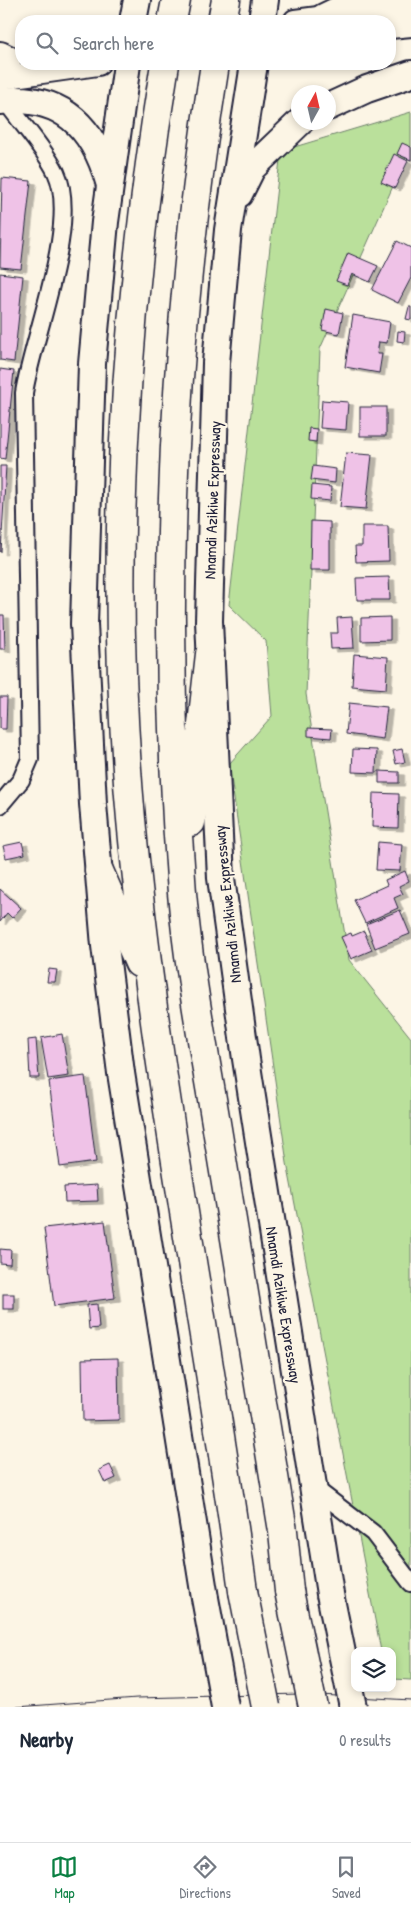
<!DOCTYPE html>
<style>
:root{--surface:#fff;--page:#f6f6f7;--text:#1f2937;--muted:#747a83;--line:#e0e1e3;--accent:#0b8043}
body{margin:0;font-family:"Patrick Hand",sans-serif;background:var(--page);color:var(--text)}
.controls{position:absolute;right:15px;bottom:15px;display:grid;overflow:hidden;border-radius:10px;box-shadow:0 2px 8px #0003}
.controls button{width:45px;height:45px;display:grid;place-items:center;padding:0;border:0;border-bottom:1px solid var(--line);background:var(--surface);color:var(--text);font:25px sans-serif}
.compass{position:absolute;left:291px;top:85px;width:45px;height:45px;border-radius:50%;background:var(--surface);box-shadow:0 2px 8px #0003;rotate:8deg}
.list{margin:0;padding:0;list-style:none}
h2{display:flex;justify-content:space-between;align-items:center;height:65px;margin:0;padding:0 20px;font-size:21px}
h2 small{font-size:16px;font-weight:400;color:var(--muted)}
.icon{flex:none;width:28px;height:28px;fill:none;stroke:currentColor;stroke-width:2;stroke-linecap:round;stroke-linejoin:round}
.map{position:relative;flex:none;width:411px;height:1707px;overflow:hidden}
.search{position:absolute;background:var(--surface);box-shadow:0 2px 8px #0003;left:15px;right:15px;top:15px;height:55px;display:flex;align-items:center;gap:12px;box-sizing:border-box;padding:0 18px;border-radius:20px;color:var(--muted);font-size:19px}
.sheet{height:135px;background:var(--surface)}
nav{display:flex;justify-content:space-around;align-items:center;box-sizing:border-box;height:70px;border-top:1px solid var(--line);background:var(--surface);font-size:14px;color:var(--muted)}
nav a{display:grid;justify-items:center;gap:2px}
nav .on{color:var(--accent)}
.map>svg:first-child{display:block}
</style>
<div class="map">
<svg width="411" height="1707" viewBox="0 0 411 1707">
<defs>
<filter id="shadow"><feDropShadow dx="5.5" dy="3" stdDeviation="0" flood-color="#0004"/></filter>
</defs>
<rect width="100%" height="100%" fill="#fcf5e5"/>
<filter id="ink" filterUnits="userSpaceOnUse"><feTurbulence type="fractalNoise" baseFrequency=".02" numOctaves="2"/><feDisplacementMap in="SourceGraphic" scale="10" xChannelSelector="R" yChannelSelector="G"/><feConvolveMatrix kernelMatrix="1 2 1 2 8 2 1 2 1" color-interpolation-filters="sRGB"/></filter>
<g filter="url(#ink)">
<path fill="#bae09b" stroke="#6e816b" d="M411,112v34l-91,203 -14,345 43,266 62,78v642l-19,-1v-28h-11l-94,-488 -58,-399 43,-48 -6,-75 -37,-36 52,-454z"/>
<g fill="#efc2e7" stroke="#22223b" filter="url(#shadow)">
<path d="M402,143l9,4v13l-14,-6z"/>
<path d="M394,154l14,7 -13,27 -14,-6z"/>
<path d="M2,178l29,3 -10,88 -21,-2z"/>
<path d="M397,241l14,7v30l-13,25 -26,-13z"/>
<path d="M348,253l30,13 -8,16 -18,-8 -5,11 -11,-4z"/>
<path d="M0,273l23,3 -9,86 -14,-2z"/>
<path d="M409,307h2v13l-5,-1z"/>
<path d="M326,309l17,4 -4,21 -17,-4z"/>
<path d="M353,315l37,7 -3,21 -8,-1 -2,12h5l-3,19 -34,-6z"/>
<path d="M398,331l7,1 -1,10 -7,-1z"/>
<path d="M0,369l14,2 -9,88 -5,-1z"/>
<path d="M322,400l26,2 -2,28 -26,-2z"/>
<rect x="360" y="407" width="26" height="29"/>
<path d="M309,428l8,1 -1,13 -8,-1z"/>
<path d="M346,453l26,2 -6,54 -26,-2z"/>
<path d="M0,466h6l-5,86h-1z"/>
<path d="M313,466l23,3 -1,14 -24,-3z"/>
<path d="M312,485l19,2 -1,14 -19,-2z"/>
<path d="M311,521l19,1v48h-20z"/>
<path d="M362,526h26l1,35 -33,1 -1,-16h7z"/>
<path d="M389,577l1,23h-33l-1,-22z"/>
<path d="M0,615h4l1,34h-5z"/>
<path d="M352,617l2,31 -23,1 -1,-16h8l-1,-15z"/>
<path d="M390,617v23l-29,1v-23z"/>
<path d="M354,654l34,3 -2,32 -34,-3z"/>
<path d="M0,697h7l-1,32h-6z"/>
<path d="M349,703l38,4 -4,32 -37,-5z"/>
<path d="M308,728l24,1 -1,9 -23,-2z"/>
<path d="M353,749l24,1 -1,23 -24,-1z"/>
<path d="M402,749l3,13 -9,2 -3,-13z"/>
<path d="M379,771l20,1v11h-20z"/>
<path d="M373,793l26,1 -1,34 -26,-1z"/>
<path d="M22,842l3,12 -19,4 -3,-12z"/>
<path d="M378,842l24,2 -2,27 -24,-1z"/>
<path d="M405,871l4,10 -10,5 4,8 -9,4 4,10 -33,15 -11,-23 33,-15 -2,-5z"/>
<path d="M0,889l21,19 -9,10 -5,-5 -7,9z"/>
<path d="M400,910l10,24 -35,14 -9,-24z"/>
<path d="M364,931l8,19 -21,9 -10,-22 10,-4 1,3z"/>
<path d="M49,969l8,1 -2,12h-8z"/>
<path d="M62,1034l7,42 -21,3 -7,-41z"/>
<path d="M36,1039l3,39h-9l-2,-38z"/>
<path d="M85,1076l11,86 -36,5 -11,-86z"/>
<path d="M97,1185l1,16 -33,1 -1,-15z"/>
<path d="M105,1221l10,77 -61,8 -10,-78z"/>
<path d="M0,1249l11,1 -1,14 -10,-1z"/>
<rect x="3" y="1294" width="11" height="15"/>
<path d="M97,1304l2,24 -10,1 -2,-24z"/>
<path d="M118,1358l1,62 -36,1 -1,-62z"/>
<path d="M110,1465l6,13 -11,5 -6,-13z"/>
</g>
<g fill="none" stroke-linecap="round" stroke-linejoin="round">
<g stroke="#22223b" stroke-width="20">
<g id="minor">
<path d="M0,805l21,-25 9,-21 -6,-366c9,-58 56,-170 32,-221 -13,-26 -35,-48 -51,-72"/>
<path d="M313,1487l60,46 38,50"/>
</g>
</g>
<g stroke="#22223b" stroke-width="26">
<g id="secondary">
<path d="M295,21l116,-15"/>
<path d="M390,27l21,-2"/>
<path d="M0,78l98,-14"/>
</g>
</g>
<g stroke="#22223b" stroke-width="30">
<g id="trunk">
<path d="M324,17l35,-17"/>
<path d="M133,21l4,-21"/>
<path d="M262,21l3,-21"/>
<path d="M0,55l8,4"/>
<path d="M127,64l-22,158 -13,142 -8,260 9,180 12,142 16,127 84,525"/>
<path d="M254,64l-26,166 -12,133 -7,258 12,257 25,181 84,535"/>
<path d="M0,101c61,-7 93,25 109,81"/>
<path d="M328,107l39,-18 44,-15"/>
<path d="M239,194l13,-26 48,-46"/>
</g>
</g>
<g stroke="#22223b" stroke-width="31">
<g id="motorway">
<path d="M172,21l4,-21"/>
<path d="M222,21l4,-21"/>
<path d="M165,64c-41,248 -57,503 -34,755 24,259 77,514 112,772"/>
<path d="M215,64c-44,273 -55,552 -33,829 7,81 23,162 36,242 21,132 43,264 65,396l6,60"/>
<path d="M191,822l19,-168"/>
<path d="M99,871l40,92"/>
</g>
</g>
<use href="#minor" stroke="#fcf5e5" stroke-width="16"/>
<use href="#secondary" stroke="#fcf5e5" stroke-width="22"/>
<use href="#trunk" stroke="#fcf5e5" stroke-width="26"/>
<use href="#motorway" stroke="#fcf5e5" stroke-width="28"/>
<path stroke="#22223b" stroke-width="1" d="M17,1707l120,-9 164,-4 110,6"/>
<g stroke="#22223b" stroke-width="30" stroke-linecap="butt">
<g id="trunk-bridge">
<path d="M330,1594l23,113"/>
<path d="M205,1598l20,109"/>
</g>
</g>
<g stroke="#22223b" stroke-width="31" stroke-linecap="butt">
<g id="motorway-bridge">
<path d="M243,1591l23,116"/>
<path d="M289,1591l24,116"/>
</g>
</g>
<use href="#trunk-bridge" stroke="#fcf5e5" stroke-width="26"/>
<use href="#motorway-bridge" stroke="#fcf5e5" stroke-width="28"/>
</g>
</g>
<g text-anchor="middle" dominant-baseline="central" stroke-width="4.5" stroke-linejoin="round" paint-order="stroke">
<g font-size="16" fill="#22223b" stroke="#fcf5e5">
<text transform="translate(212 500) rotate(-88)">Nnamdi Azikiwe Expressway</text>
<text transform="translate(227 904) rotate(-96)">Nnamdi Azikiwe Expressway</text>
<text transform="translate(284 1305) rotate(81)">Nnamdi Azikiwe Expressway</text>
</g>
</g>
</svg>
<div class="controls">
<button><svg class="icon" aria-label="layers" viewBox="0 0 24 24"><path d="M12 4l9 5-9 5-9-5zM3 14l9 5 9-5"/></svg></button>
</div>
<svg class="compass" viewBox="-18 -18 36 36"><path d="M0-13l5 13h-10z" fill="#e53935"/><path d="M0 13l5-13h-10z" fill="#747a83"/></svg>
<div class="search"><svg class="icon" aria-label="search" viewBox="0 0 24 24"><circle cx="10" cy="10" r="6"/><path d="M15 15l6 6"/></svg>Search here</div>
</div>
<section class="sheet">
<h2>Nearby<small>0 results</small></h2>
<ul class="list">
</ul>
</section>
<nav>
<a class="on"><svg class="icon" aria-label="map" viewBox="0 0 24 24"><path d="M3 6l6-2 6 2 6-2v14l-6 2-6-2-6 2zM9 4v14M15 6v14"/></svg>Map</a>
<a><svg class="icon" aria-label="directions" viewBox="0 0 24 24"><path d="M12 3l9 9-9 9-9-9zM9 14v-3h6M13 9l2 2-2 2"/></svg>Directions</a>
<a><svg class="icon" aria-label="saved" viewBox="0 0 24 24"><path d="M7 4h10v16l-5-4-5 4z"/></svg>Saved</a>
</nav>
